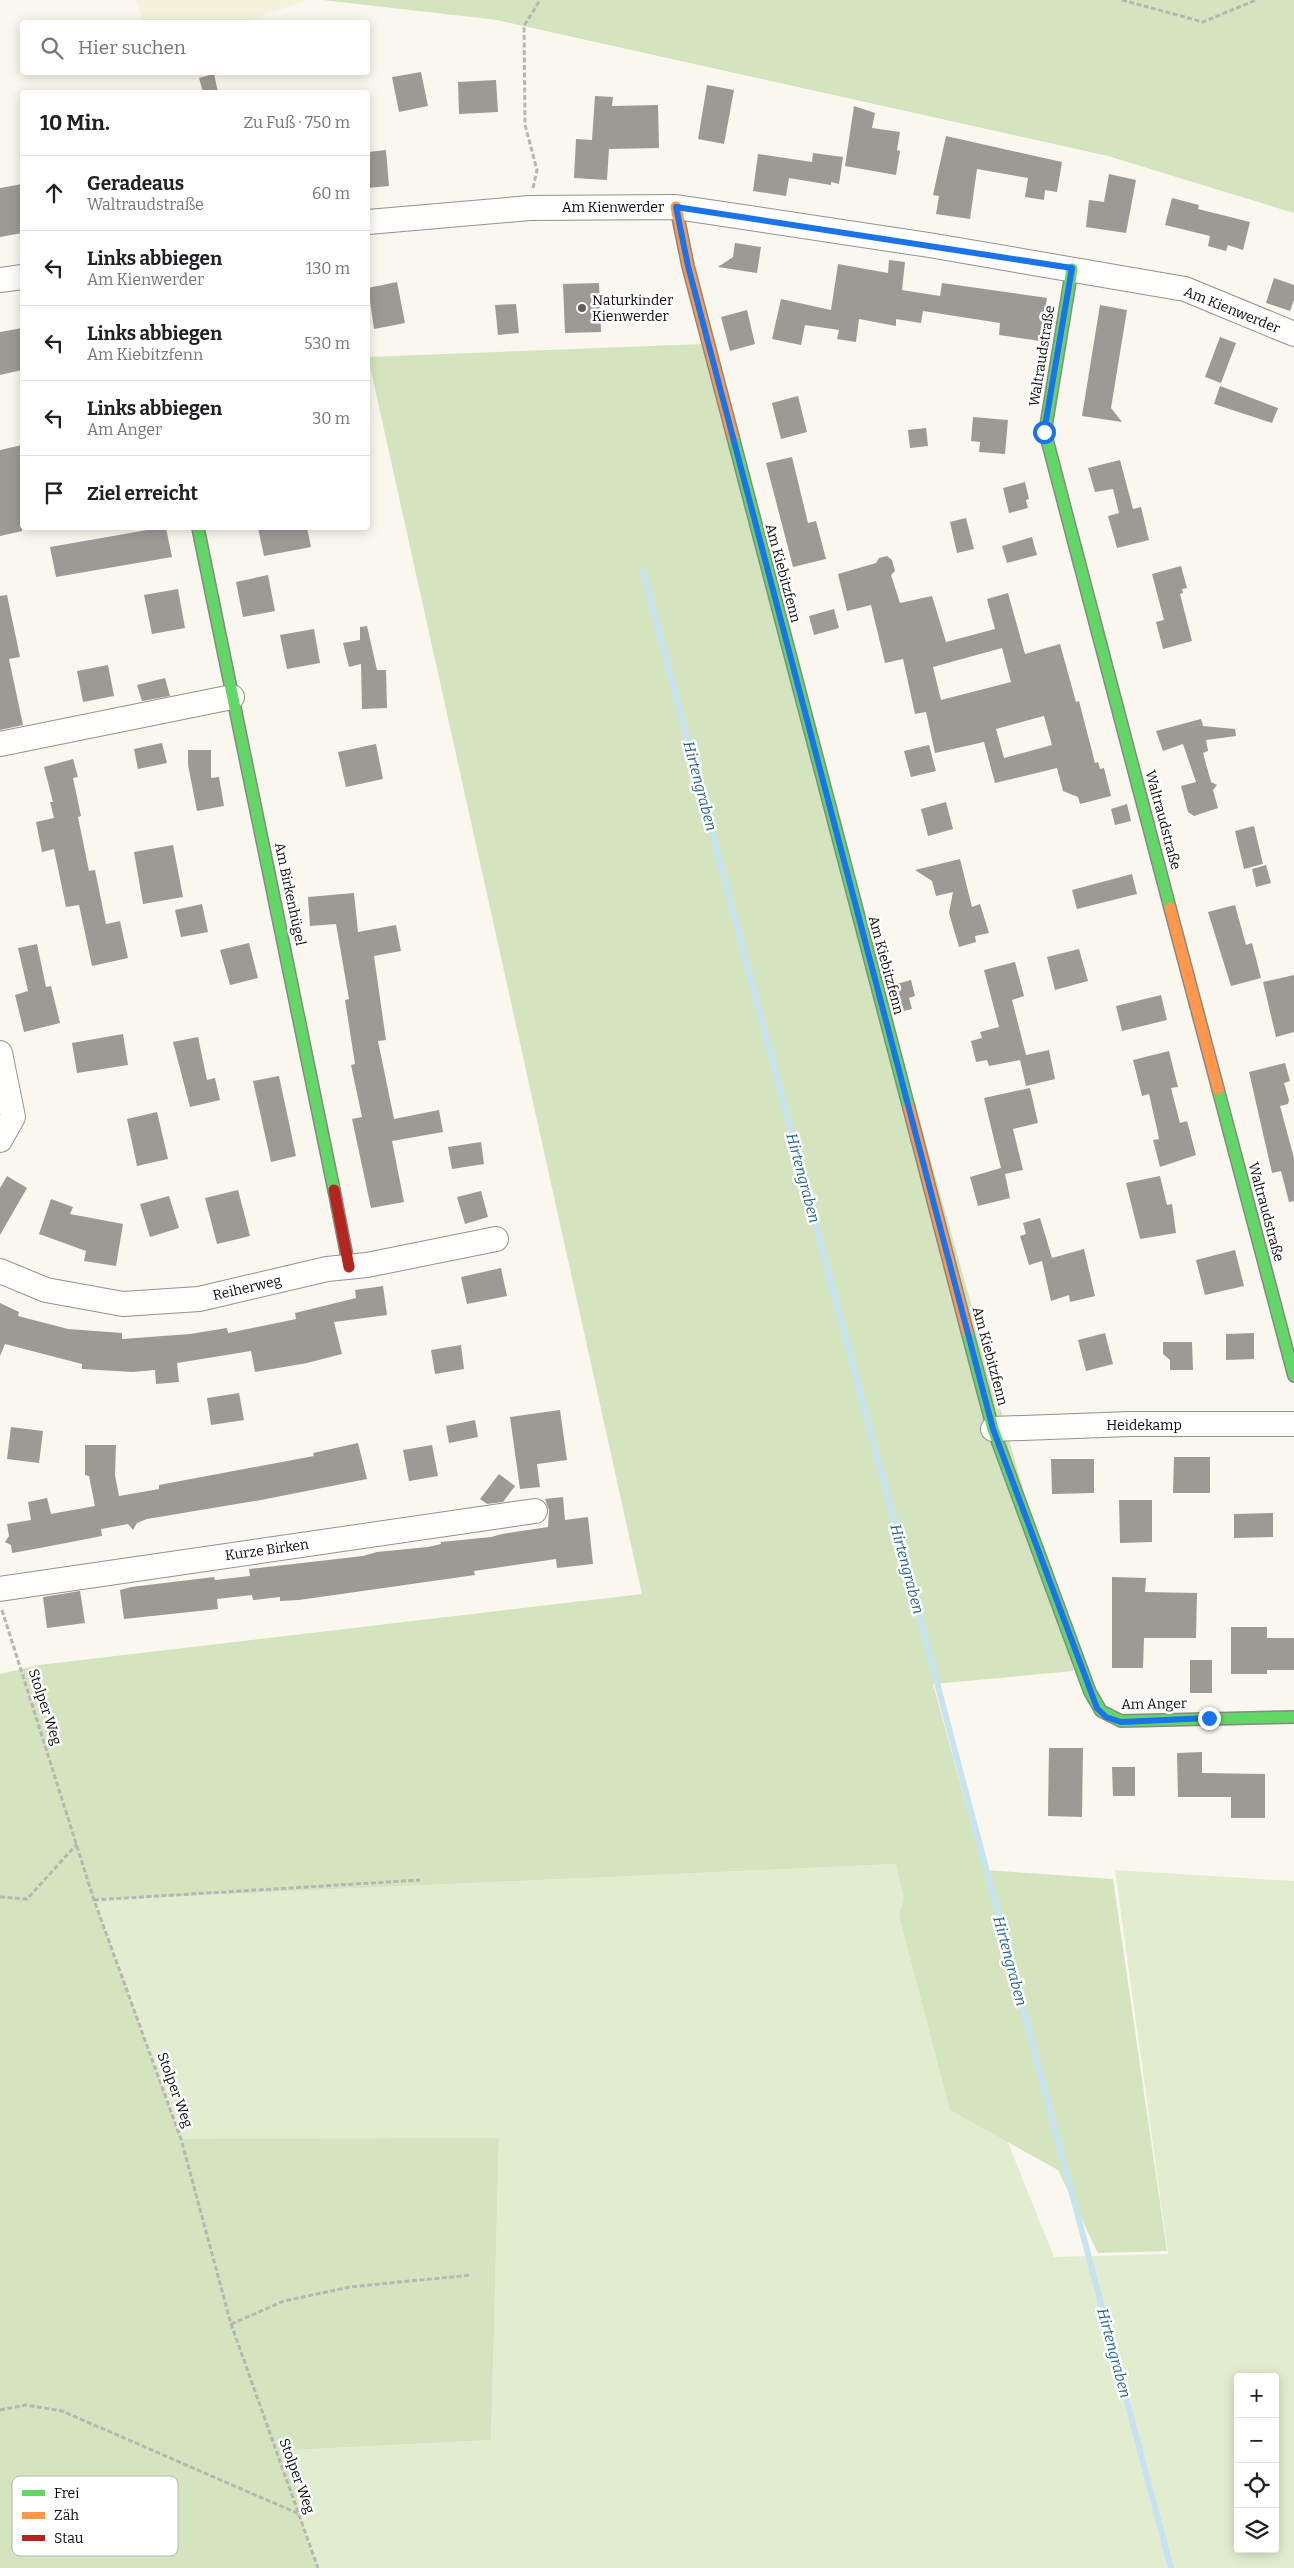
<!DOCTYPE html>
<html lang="de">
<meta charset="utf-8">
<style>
:root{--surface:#fff;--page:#f2f2f2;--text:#202124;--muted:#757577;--line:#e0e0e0}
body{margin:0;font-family:Bitter,serif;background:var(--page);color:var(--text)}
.controls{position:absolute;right:15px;bottom:15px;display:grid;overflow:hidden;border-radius:5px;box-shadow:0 2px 12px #0003}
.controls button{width:45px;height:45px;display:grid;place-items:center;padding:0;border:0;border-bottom:1px solid var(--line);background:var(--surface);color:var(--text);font:25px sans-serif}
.stop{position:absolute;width:15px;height:15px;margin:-11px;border:4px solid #1a73e8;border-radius:50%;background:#fff}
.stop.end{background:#1a73e8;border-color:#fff;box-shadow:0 1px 5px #0008}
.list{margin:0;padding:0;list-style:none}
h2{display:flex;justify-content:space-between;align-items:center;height:65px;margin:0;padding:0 20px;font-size:21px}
h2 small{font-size:16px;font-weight:400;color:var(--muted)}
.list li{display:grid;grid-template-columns:32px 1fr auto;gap:15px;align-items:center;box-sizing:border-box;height:75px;padding:0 20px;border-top:1px solid var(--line)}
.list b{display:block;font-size:19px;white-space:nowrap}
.list p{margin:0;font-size:16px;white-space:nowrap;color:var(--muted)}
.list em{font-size:16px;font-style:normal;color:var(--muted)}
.icon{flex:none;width:28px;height:28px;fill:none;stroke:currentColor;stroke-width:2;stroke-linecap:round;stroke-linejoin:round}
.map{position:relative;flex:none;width:1294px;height:2568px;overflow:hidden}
.search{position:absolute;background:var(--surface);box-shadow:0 2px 12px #0003;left:20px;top:20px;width:350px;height:55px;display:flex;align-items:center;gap:12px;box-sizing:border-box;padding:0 18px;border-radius:5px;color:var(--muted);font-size:19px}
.panel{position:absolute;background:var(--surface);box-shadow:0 2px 12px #0003;left:20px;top:90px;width:350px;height:440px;border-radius:5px}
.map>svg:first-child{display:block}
</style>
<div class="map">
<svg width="1294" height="2568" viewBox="0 0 1294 2568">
<rect width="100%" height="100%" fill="#faf7ee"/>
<path fill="#f5f2dc" d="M135,0h173l-65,22h-99z"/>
<path fill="#e2edd0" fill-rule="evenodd" d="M896,1864l158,393 114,-3 -53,-384 179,11v687h-976l-19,-54 -6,-64 198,-10 8,-301h-318l-87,-239zM1238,2377h37v172h-37z"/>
<g fill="#d3e4be">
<path d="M323,0h971v213l-186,-57 -611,-136z"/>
<path d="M702,344l372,1327 -141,13 51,186 129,9 54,372 -69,2 -40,-83 -108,-60 -51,-195 5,-16 -8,-35 -802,36 87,239 318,-1 -8,302 -198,10 6,64 19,54h-318v-894l39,-9 603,-71 -274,-1237z"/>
</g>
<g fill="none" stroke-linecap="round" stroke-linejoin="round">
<path stroke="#c8e3f0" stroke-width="6" d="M643,571l528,1997"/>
</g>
<g fill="#9c9a95" fill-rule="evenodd">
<path d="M421,72l7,34 -29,6 -7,-35z"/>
<path d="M214,74l4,18h-15l-4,-14z"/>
<path d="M496,80l2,32 -39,2 -1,-32z"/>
<path d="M707,85l27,5 -10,54 -26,-5z"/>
<path d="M595,96l18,1 -1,9 46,-1 1,43 -50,1 -2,31 -33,-2 2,-39 16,1z"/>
<path d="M854,106l21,7 -3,15 28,4 -3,18 3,1 -4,24 -51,-9z"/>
<path d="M946,136l116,26 -5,30 -12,-2 -1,10 -19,-3 3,-19 -51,-9 -7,50 -34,-5 3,-18 -6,-1z"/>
<path d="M386,150l3,36 -21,2v-36z"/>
<path d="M813,153l30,4 -4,27 -8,-2v3l-42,-7 -3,18 -33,-5 5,-37 54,8z"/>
<path d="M1109,174l27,6 -10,53 -40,-6 3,-27 15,2z"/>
<path d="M22,184v49l-22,4v-49z"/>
<path d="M1172,198l27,7 -1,4 52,13 -7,28 -15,-5 -2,6 -18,-5 2,-10 -45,-11z"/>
<path d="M735,243l26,4 -4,26 -39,-6 15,-10z"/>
<path d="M889,260l16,2 -3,28 38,6 2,-13 105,15 -7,43 -41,-6 1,-12 -77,-12 -2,12 -25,-4v7l-37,-7 -3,23 -19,-3 2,-9 -34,-5 -4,20 -29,-6 9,-40 50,11 7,-46 50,9z"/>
<path d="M1274,278l20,7v15l-4,11 -24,-8z"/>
<path d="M397,282l8,41 -31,6 -6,-41z"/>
<path d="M599,283l2,49 -36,1 -2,-49z"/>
<path d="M516,304l3,29 -21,2 -3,-30z"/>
<path d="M1100,305l27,5 -16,98 11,14 -40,-6z"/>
<path d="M747,310l8,34 -25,7 -9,-34z"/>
<path d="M22,328v42l-22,5v-43z"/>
<path d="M1220,337l16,6 -15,40 -16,-6z"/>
<path d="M1220,386l58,22 -6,15 -58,-19z"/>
<path d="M798,396l9,36 -26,7 -9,-36z"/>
<path d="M973,417l35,3 -3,34 -26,-2 1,-10 -9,-1z"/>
<path d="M926,428l2,18 -18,2 -2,-18z"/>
<path d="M22,445v86l-22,5v-86z"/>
<path d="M792,457l16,66 8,-2 10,38 -33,8 -27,-104z"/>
<path d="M1120,460l13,49 8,-2 8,33 -32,8 -9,-32 11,-3 -6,-24 -18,3 -7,-24z"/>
<path d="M1025,482l4,17 -3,1 2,8 -19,5 -6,-25z"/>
<path d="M966,518l8,31 -17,4 -7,-31z"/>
<path d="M159,528h7l6,29 -116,20 -6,-30z"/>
<path d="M258,528h49l4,19 -47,9z"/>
<path d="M1032,537l5,18 -30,8 -5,-17z"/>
<path d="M887,556l5,4 3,11 -4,4 9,28 32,-7 14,46 49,-13 -8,-30 21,-6 17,61 35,-10 16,58 3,-1 16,62 3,-1 2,7 4,-1 7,28 -31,8 -2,-7 -15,-6 -6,-23 -62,15 -11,-41 -49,11 -9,-41 -11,2 -12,-55 -18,4 -14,-58 -24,6 -9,-37 38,-11 3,-5zM1002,648l9,34 -70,18 -8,-33zM1044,716l8,29 -48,13 -8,-29z"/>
<path d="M1181,566l6,22 -5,1 1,4 -3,1 12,47 -29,8 -7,-27 8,-2 -12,-46z"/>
<path d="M268,575l7,36 -32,6 -7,-35z"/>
<path d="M178,589l7,39 -33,6 -8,-39z"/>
<path d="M7,595l13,62 -11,2 14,66 -23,5v-134z"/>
<path d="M834,609l5,19 -25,7 -5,-19z"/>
<path d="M367,626l10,44h9l1,38 -25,1 -1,-45 -12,3 -6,-24 17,-3v-13z"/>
<path d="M314,629l6,34 -33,6 -7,-34z"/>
<path d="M108,665l6,31 -31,6 -6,-31z"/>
<path d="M165,678l5,18 -28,5 -5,-16z"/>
<path d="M1201,719l2,7 32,3 1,7 -30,4 2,11 -5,2 8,29 6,3 -4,5 5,18 -24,8 -6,-4 -7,-26 15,-4 -13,-38 -20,7 -7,-20z"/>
<path d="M162,743l5,20 -29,6 -4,-20z"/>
<path d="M376,744l7,35 -37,8 -8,-35z"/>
<path d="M929,745l7,26 -25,6 -7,-26z"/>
<path d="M188,750h23v28l8,-1 5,29 -27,5 -9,-46z"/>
<path d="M73,759l5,18 -5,1 8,38 -3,1 11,54 6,-1 11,54 14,-3 8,37 -36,8 -13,-61 -13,2 -12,-58 -12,3 -6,-30 18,-4 -4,-16h3l-9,-35z"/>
<path d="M946,802l7,27 -25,7 -7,-27z"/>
<path d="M1127,804l4,17 -16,4 -4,-16z"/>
<path d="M1254,826l9,38 -19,5 -9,-38z"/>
<path d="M173,845l10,52 -40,7 -9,-52z"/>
<path d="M960,859l12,48 8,-3 9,29 -14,3 1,6 -17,5 -10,-34 4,-21 -17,4 -4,-15 -17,-11z"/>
<path d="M1266,865l5,18 -15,4 -4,-18z"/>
<path d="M1132,874l5,20 -60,15 -5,-19z"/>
<path d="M354,893l4,39 38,-7 5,26 -27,5 12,84 -8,1 16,78 45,-9 4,22 -51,9 12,61 -33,6 -19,-89 10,-2 -11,-52 4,-1 -10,-64 4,-1 -13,-75 -26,2 -2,-29z"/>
<path d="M202,904l6,28 -27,5 -6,-27z"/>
<path d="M1235,905l11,40 6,-2 9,35 -30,8 -23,-74z"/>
<path d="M249,943l9,35 -28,7 -10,-35z"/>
<path d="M37,944l9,43 5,-1 9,37 -36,9 -9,-37 13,-4 -10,-43z"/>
<path d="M1079,949l9,32 -33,9 -8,-33z"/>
<path d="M1015,962l9,34 -12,4 14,55 23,-5 6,29 -29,7 -6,-26 -31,6 -2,-6 -11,2 -5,-21 11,-3 -2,-6 19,-5 -15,-57z"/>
<path d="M1294,975v57l-18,5 -13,-55z"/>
<path d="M911,980l4,16 -6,2 3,11 -12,3 -7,-27z"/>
<path d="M1161,995l6,25 -45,11 -6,-25z"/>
<path d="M123,1034l5,31 -51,8 -5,-30z"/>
<path d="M198,1037l9,43 8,-2 5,22 -30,7 -17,-65z"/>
<path d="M1169,1051l9,36 -7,1 9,35 7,-2 9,34 -36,12 -7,-27 6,-1 -2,-10 -8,-35 -7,2 -9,-36z"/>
<path d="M1285,1063l5,18 -6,2 5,17 -1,4 -8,2 14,52v43l-5,1 -8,-31 -9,2 -23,-101z"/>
<path d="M279,1076l17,80 -25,6 -18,-81z"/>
<path d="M1030,1088l8,35 -25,6 10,41 -18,4 5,24 -32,8 -8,-29 31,-9 -17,-70z"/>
<path d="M157,1112l11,47 -31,7 -10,-47z"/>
<path d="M481,1142l3,22 -32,5 -4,-22z"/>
<path d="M7,1176l20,12 -27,47v-47z"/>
<path d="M1160,1176l7,29 5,-1 4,29 -36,6 -14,-56z"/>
<path d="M238,1190l12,46 -33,8 -12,-46z"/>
<path d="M481,1191l7,26 -23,7 -8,-27z"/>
<path d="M169,1196l10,32 -29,9 -10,-33z"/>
<path d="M51,1199l22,8 -3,7 53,10 -7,42 -32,-5 2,-10 -47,-17z"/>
<path d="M1040,1218l12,40 -4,1 36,-10 11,47 -25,6 -1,-7 -18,6 -9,-40 -13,4 -9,-29 6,-2 -3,-11z"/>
<path d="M1235,1250l9,36 -39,9 -9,-35z"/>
<path d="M501,1268l6,28 -40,8 -6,-27z"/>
<path d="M383,1286l4,29 -53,7 8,32 -35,9 -52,9 -4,-21 -74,12 2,19 -23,2 -1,-14 -23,2 -50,-3v-5l-77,-20 -5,12v-53l19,9 -1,4 50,13 54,4v6l68,-5 37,-6 1,5 68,-14 -1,-6 61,-15 -1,-8z"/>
<path d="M1105,1333l8,31 -27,7 -8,-31z"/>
<path d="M1254,1333v26l-28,1v-26z"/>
<path d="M1163,1342h29l1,28h-23v-10l-7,-6z"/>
<path d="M461,1345l3,24 -29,5 -4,-24z"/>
<path d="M239,1393l5,27 -33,5 -4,-27z"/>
<path d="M560,1410l7,50 -30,4 3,23 -20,2 -10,-72z"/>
<path d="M475,1420l3,17 -29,6 -3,-17z"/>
<path d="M11,1427l32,4 -4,32 -32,-4z"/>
<path d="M358,1443l9,36 -106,21 -114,19 -10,4 -4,7 -5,-6 -27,5 1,7 -62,12 -28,5 -1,-8 -6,-3 4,-6 -2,-12 24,-4 -3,-18 19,-4 4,16 44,-8 -6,-30 -4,-1v-30h31l-1,30 4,21 40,-7v-4l155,-29 -1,-3z"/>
<path d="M432,1445l6,31 -29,5 -6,-31z"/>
<path d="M1174,1457h36v36h-37z"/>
<path d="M1051,1459h43v34l-42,1z"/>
<path d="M499,1474l16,12 -12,16 -16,2 -7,-5z"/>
<path d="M563,1497l2,23 23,-3 5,47 -36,4 -1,-9 -82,12 1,4 -176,25 -19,1v-4l-27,3 -1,-5 -35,4 1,10 -94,10 -4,-29 11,-3 83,-10 1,3 35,-4 -1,-7 114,-13 14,-4 51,-5 13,-3v-2l50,-5 11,-3 46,-7 1,-17 -4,-11z"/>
<path d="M1119,1500h33v42l-32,1z"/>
<path d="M1273,1513v24l-39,1v-24z"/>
<path d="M1112,1577l34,1 -1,14 52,1 -1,45h-52l-1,30h-31z"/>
<path d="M80,1591l5,32 -38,5 -4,-31z"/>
<path d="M1231,1627h36v11h27v32h-27v4h-36z"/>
<rect x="1190" y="1660" width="22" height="33"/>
<path d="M1049,1748h34l-1,69 -34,-1z"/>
<path d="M1202,1752v21l63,1v44h-34v-21h-53l-1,-44z"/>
<path d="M1112,1767h23v29h-22z"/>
</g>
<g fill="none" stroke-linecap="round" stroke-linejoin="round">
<g stroke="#93918d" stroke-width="26">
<g id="street">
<path d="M368,222l162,-14 146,-1 253,38 256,44 109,45"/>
<path d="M0,280l22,-3"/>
<path d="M0,744l232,-47"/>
<path d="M0,1053l13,64 -13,23"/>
<path d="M0,1271l46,19 77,14 76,-5 128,-30 40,-4 129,-26"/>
<path d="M993,1429l137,-5h164"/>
<path d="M0,1589l535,-78"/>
</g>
</g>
<g stroke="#898884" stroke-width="14">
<g id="fast">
<path d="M1072,269l-27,163 125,476"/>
<path d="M733,437l176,671"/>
<path d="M198,528l136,662"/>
<path d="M1218,1089l76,287"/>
<path d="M967,1331l26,98 97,263 11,19 20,10 173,-4"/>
</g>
</g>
<g stroke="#898884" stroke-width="14">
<g id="slow">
<path d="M676,207l12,59 45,171"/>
<path d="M1170,908l48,181"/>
<path d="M909,1108l58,223"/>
</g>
</g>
<g stroke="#898884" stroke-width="14">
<path id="jam" d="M334,1190l15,77"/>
</g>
<g stroke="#b7b6b5" stroke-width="3" stroke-dasharray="5 2.5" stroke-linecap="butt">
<path d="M1122,0l81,22 53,-22"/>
<path d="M533,188l4,-18 -12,-45 -1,-99 16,-26"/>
<path d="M2,1610l92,290 87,239 50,185 87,244"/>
<path d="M0,1897l27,2 50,-55"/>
<path d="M94,1900l326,-20"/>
<path d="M231,2324l53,-23 66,-14 121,-12"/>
<path d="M0,2410l26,-5 36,6 237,103"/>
</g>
<use href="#street" stroke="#fefefc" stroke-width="24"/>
<use href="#fast" stroke="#63d668" stroke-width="11"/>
<use href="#slow" stroke="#ff974d" stroke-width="11"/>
<use href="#jam" stroke="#b3261e" stroke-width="11"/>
</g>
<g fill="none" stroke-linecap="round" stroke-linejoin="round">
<path stroke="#1a73e8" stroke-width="6" d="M1044,432l28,-164 -396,-61 12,59 305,1163 104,279 9,9 15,5 88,-4"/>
</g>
<circle fill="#5f5e5a" stroke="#fff" stroke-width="2" cx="582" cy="308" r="5"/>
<g text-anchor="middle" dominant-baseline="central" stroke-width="5" stroke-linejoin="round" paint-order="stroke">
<g font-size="14" fill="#0b0b0b" stroke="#fff">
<text x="613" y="207">Am Kienwerder</text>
<text transform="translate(1232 310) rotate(22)">Am Kienwerder</text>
<text transform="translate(1042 356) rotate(-81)">Waltraudstraße</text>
<text transform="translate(783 573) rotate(75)">Am Kiebitzfenn</text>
<text transform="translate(1163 820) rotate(75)">Waltraudstraße</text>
<text transform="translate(290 894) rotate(78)">Am Birkenhügel</text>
<text transform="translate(886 965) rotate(75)">Am Kiebitzfenn</text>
<text transform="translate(1266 1212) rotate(75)">Waltraudstraße</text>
<text transform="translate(247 1288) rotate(-13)">Reiherweg</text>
<text transform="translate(990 1356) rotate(75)">Am Kiebitzfenn</text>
<text x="1144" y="1425">Heidekamp</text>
<text transform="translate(267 1550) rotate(-8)">Kurze Birken</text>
<text transform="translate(1154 1704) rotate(-1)">Am Anger</text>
<text transform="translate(45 1707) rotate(72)">Stolper Weg</text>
<text transform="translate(175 2090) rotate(70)">Stolper Weg</text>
<text transform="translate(297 2476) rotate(70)">Stolper Weg</text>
</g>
<g font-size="14" fill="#0b0b0b" stroke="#fff" text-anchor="start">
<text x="592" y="300">Naturkinder<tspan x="592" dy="16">Kienwerder</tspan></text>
</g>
<g font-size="15" font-style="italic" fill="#1e6193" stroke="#fff">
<text transform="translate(700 786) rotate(75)">Hirtengraben</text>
<text transform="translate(803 1178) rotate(75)">Hirtengraben</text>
<text transform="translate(907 1569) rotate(75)">Hirtengraben</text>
<text transform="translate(1010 1961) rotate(75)">Hirtengraben</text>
<text transform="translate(1114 2353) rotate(75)">Hirtengraben</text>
</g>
</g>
<rect x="12" y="2476" width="166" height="80" rx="8" fill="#fff" stroke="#b6b6b6" stroke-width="1"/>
<rect x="22" y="2490" width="23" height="6" fill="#63d668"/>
<rect x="22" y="2512" width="23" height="7" fill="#ff974d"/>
<rect x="22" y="2535" width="23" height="6" fill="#b3261e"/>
<g font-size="14" fill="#0b0b0b">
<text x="54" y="2498">Frei</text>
<text x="54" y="2520">Zäh</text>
<text x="54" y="2543">Stau</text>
</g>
</svg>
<div class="controls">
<button>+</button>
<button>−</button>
<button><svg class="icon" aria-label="locate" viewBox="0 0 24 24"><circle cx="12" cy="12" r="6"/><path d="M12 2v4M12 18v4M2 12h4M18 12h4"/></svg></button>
<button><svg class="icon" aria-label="layers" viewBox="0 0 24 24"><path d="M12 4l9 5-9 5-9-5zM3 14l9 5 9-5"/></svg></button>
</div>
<div class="stop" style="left:1044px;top:432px"></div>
<div class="stop end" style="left:1209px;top:1718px"></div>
<div class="search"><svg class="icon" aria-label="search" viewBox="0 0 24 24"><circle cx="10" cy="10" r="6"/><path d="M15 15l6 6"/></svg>Hier suchen</div>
<section class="panel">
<h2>10 Min.<small>Zu Fuß · 750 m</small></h2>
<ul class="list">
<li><svg class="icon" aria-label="ahead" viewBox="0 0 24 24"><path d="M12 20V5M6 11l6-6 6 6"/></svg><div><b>Geradeaus</b><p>Waltraudstraße</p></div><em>60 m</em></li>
<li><svg class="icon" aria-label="left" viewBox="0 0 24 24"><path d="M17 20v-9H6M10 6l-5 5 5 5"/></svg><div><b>Links abbiegen</b><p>Am Kienwerder</p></div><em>130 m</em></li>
<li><svg class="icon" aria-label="left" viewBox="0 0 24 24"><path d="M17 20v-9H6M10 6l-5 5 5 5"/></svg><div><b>Links abbiegen</b><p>Am Kiebitzfenn</p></div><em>530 m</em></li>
<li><svg class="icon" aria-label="left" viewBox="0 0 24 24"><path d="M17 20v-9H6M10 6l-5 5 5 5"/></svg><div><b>Links abbiegen</b><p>Am Anger</p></div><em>30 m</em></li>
<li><svg class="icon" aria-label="arrive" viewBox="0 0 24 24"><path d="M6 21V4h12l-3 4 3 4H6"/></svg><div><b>Ziel erreicht</b></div></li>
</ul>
</section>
</div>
